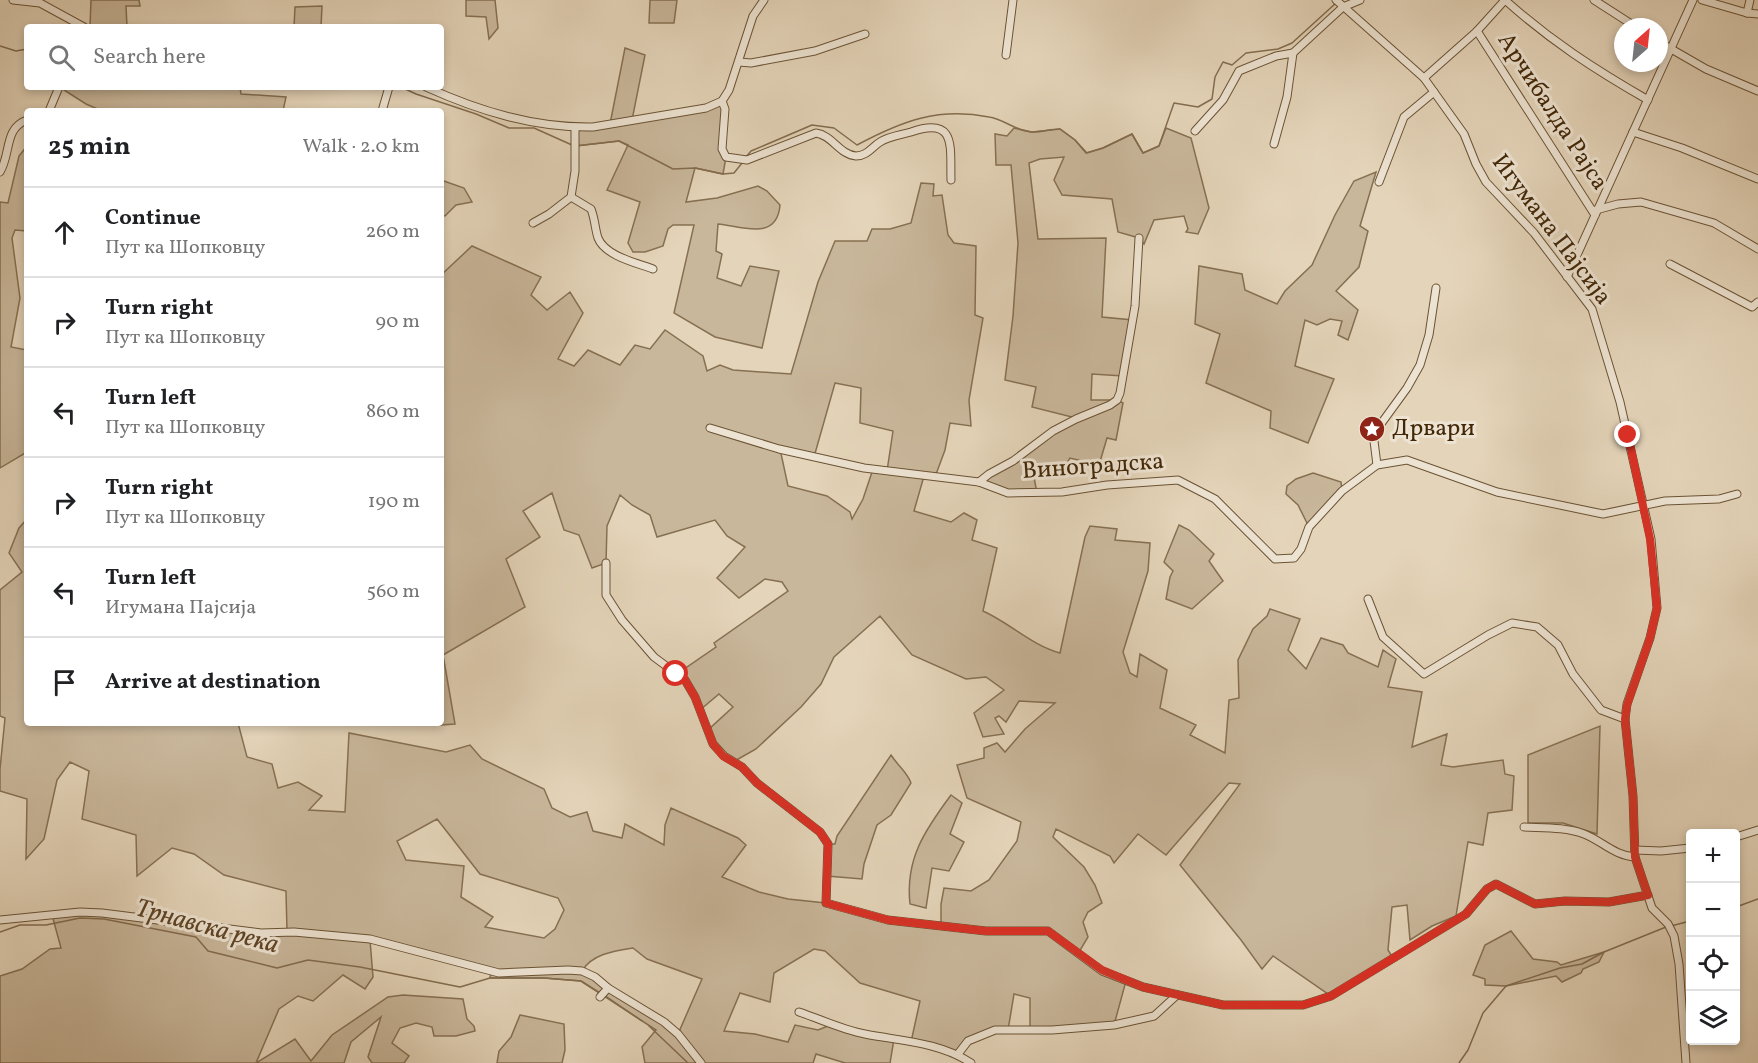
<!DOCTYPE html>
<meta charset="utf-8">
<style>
:root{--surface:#fff;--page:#f6f6f6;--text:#202124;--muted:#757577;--line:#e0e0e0}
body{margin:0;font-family:Vollkorn,serif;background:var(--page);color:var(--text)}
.controls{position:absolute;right:18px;bottom:18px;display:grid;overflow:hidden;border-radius:6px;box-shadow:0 3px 9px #0003}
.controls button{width:54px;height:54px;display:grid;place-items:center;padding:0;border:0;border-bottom:2px solid var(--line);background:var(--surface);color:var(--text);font:30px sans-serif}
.compass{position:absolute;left:1614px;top:18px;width:54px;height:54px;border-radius:50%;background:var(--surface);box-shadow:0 3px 9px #0003;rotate:27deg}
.stop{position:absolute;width:18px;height:18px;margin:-14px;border:4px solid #d93025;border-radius:50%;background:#fff}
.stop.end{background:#d93025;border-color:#fff;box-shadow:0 2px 6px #0008}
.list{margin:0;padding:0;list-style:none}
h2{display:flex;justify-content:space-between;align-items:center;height:78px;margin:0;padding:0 24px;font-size:26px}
h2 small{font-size:20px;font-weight:400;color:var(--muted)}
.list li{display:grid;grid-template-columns:39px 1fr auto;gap:18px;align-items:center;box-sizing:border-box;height:90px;padding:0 24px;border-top:2px solid var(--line)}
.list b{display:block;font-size:22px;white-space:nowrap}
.list p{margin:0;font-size:20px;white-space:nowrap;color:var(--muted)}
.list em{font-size:20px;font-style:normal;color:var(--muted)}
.icon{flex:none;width:33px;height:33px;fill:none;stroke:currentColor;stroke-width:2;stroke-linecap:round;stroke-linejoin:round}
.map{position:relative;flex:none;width:1758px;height:1063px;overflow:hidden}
.search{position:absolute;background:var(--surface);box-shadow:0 3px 9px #0003;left:24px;top:24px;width:420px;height:66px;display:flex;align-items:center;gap:15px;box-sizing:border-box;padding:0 21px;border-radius:6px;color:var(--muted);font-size:22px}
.panel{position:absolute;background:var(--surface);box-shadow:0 3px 9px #0003;left:24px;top:108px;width:420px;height:618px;border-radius:6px}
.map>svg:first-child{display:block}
</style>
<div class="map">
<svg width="1758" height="1063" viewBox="0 0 1758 1063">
<rect width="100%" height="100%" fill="#e4d4b9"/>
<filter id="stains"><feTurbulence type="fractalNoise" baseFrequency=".00333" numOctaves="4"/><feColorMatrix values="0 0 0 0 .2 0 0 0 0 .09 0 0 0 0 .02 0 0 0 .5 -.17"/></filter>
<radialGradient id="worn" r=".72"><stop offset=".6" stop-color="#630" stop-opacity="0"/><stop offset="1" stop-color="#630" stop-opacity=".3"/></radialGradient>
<g fill="#c9b79b" stroke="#867052" stroke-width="1.5" fill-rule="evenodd">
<path d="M91,0h48l1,6h-14l1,21h-37z"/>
<path d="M466,0h29l3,28 -9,11 -3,-22 -20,-1z"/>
<path d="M650,0h27l-3,23h-25z"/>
<path d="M322,6l-1,21h-27l1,-20z"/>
<path d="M625,48l20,7 -13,65 74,-12 16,-7v48l4,8 -3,17 -28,-6 -9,34 31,-4 41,-12 9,5 13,14c-3,37 -39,21 -62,19l-2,27 6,3 -5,24 24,8 9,-20 29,5 -17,77 -47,-11 -41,-24 20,-88h-21l-5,4 -5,17 -18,6h-12l-5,-9 12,-41 -33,-12 21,-45 -9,-4 -44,5v-19l35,-3z"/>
<path d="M63,87h177l1,7 45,3 -3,14h-181l-16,-7 -22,-14z"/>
<path d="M1014,128l18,4 28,-3 15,11 12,13 16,-5 29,-14 11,19 16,-7 7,-18 25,10 18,70 -11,26 -12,-2 2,-3 -4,-13 -30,4 -10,24 -5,-6 -21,-6 -6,-33 -50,-4 -8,-15 10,-23 -24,2 -11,4 9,76 68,-1 -4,79 31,3 -10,56 -31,-2 -1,26h26l6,3 -7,37 -9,-2 -8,27 -29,-7 -7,11 -30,3 4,21h-29l-29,-11 97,-64 -44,-11 4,-20 -31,-7 8,-64 5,-73 -7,-78h-15l-1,-31 12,2z"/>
<path d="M27,146v85l-12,-1 -3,8 8,60 -9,49 16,3v102l-27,16v-266l8,1 11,-47z"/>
<path d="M1376,172l-16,54 8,5 -9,36 -23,24 22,19 -10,30 -10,-5 4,-14 -12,-2 -13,6 -12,-5 -10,46 39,13 -26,64 -38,-15 1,-17 -65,-28 14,-49 -25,-10 4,-58 43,8 3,16 32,14 8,-13 27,-26 23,-50 19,-34z"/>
<path d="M441,180l23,8 8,14 -16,3 -11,11 -4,-1z"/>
<path d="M921,183l13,1 -1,12 9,-1 6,40 6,8 22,3 -1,69 8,3 -14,82 2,26 -21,-3 -5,27 -10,27 -11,-1 -10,35 37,11 13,-9 13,7 -5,20 25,8 -14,63c27,12 48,34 77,42l25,-116 5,-11 27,3 -2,11 35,3 -2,28 -25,81 7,21 7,4 3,-23 27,16 -7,38 36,17 -6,10 35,18 4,-53 10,-2 -1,-38 15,-31 14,-13 3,-7 30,10 -12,31 18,19 15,-31 22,7 5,8 30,14 5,-17 13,9 -8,28 34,5 -10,55 35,-13 -6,31 12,2 50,-7 2,14 9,2 -2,34 -24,3 -5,32 -15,-3 -12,74 -24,10 -22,14 -3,-35 -15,2 -4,43 5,8 -62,38 -58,-40 -11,13 -21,-29 -61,-75 60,-81 -11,-1 -63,72 -28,-21 -24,29 -4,-7 -54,-27 -3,8 31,30 11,18 7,18 -14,9 -5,10 5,15 -9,15 23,19 24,10 -12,44 -84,5v-32l-16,-4 -6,36h-13l-27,11 -10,13 -47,-12 9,-41 -60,-18 -35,-32 -11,-2 -40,24 -4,29 -30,-9 -16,38 31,3 33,8 7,-17 23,5 15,-6 61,15 -4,24h-45l-29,-9 -3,9h-168l-3,-16 14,-17 -75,-49 -37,-3h-54l1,-7 -121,-31 3,37 -8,12 -22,-14 -30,26 -15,-5 -19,13 -23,54h-256v-87l22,-7 28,-20 11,-1 -9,-33 28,-3 75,9 132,11 -1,-41 -62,-16 -30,-21 -22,-6 -35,28 -1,-41 -54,-16 7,-48 -19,-9 -13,18 -13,59 -18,20 1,-60 -27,-8v-22l5,-51 -5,-2v-126l22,-18 -13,-19 10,-25 8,-9v204h211l9,34 25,7 6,24 20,-6 24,14 -13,14 36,2 4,-79 97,19 24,-7 12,14 62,30 8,19 18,9 17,-5 6,19 29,7 3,-14 39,21 1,-20 6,-17 67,30 8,7 -24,32 37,15 29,7 38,4 62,17 53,4v-20l3,-16 27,3 18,-11 28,-39 4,-19 -54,-24 -10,-33 27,-7v-10l13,-5 8,9 20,-23 30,-26 -36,-2 -13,21 -7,-6 -4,2 9,16 -21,3 -9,-24 30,-23 -18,-13 -20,2 -54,-24 -32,-39 -46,41 -13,27 -20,23 -45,42 -23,13 -9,-6 -16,-26 25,-23 -14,-13 -19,16 -5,-13 -18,-23 39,-27 -2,-4 74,-52 -6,-9 -17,-3 -26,19 -22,-20 28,-31 -18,-11 -12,-16 -58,17 -7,-22 -18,-10 -12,-10 -13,31 -1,37 -14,5 -13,-33 -15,-5 -12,-37 -29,18 17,26 -34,22 19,48 -82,48 12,69 -14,1 -4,-2h4v-448l31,-29 69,31 -10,18 16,15 23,-18 13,21 -25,46 16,7 14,-16 32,15 15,-20 15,4 15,-19 38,26 4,15 13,-6 13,5 58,4 27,-92 17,-41h32l5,-12h18l21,-6zM835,383l26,5 -1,35 33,8 -6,40 -14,-2 -10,30 -11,20 -2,-7 -23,-16 -39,-10 -8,-37 34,8zM437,819l43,55 78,24 6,12 -9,19 -11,9 -59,-11 8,-10 -32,-20 3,-31 -58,-6 -9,-19zM633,948l14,11 55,20 -24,55 -96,-63c10,-17 32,-20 51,-23z"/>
<path d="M1313,473l28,9 1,9 -33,36 -11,-22 -12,-11 1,-8 9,-7z"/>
<path d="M1179,525l10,5 25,24 -5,7 14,20 -31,28 -26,-10 4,-22 3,-6 -9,-9z"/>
<path d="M1600,726l-3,108 -34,-11h-35v-68z"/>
<path d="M891,755c7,11 16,17 20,28l-20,32 -14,10 -13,39 -2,15 -35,-3 1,-32h7l2,-8z"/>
<path d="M951,795l11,8 -12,31 14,8 -15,29 -17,-3 -6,40 -16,-4c-5,-45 15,-74 41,-109z"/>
<path d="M1511,931l22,28 24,3 4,3 43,-13 -5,10 -16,7 -2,4 -19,9 -6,-6 -50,10 -21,-1v-6l-12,-4 12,-30z"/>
<path d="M403,995l60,4 4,20 7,7 1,5 -19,5h-22l-2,-9 -16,-4 -16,5 -8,15 17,13 -5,7h-32l-4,-6 13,-40 -30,25 -7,21h-88l39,-24 16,22 21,-26 56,-38z"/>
<path d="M520,1015l44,9 1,26 -3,13h-65l2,-12 12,-14z"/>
</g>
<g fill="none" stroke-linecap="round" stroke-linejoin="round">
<g stroke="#836c4e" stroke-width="1.5">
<path d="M0,46l16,5 11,-2"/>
<path d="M401,87l15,7 60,20 33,14h25l38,17"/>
<path d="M576,146l43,-5 54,28 22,-1 28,6 11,-1 8,-10"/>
<path d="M746,157l5,-6 61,-26 22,3 23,17c45,-24 81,-38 132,-28 15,2 28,15 44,15 9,0 18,-3 27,-3l15,11 11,13 17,-5 29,-14 11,19 16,-7 15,-43 24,4 14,-8 3,-22 8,-15 9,3 14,-12 32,-4 14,-6 44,-40"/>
<path d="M1736,907l22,-8"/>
<path d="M1671,926l19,-5"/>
<path d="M0,932l20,-7h26l34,-7 24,1 92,18 12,14 69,17 31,-8 52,7 100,20 30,-9h54l37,3 19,12"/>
<path d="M604,995l38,26"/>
<path d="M649,1026l39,37"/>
<path d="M1459,1063l9,-13 15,-37 23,-27 54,-18 22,-4 22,-12 62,-25"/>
</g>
<g stroke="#6b5334" stroke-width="9">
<g id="minor">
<path d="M13,0l27,3 44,24"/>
<path d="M1336,0l88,78 40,56 12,30 10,18 48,51 58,76 28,93 31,137 6,69 -7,30 -23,66 -2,15 8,77 2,61 17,51 16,16 6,12 5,28 7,99"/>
<path d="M1505,0c46,41 89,69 143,100"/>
<path d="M1594,0l42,27"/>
<path d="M1702,0l45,13 11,1"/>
<path d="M1747,13l3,-13"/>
<path d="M1477,31l118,184"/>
<path d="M1659,42l47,27 52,22"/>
<path d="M1006,55l7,-55"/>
<path d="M739,62l12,1 64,-12 50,-17"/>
<path d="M1424,78l53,-47 28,-31"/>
<path d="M426,87c53,24 108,41 167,40l113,-19 16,-7 7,-11 24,-74 11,-16"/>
<path d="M722,101l3,8 -3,40 4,8 21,3 69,-27c16,2 24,22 40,23 11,0 16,-9 24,-14 9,-6 21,-7 31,-10 46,-16 39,15 40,48"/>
<path d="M49,111l10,-24"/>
<path d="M382,111l7,-24"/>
<path d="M1195,131l28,-31 16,-29 37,-15 17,-3 50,-46 17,-7"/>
<path d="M1633,132l49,16 76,31"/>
<path d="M1274,144l13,-47 6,-44"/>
<path d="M0,172c11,-18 4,-44 27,-52"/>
<path d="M1379,182l25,-65 30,-25"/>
<path d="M571,197l20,12c4,10 4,20 7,29 7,18 39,25 55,31"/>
<path d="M1596,210l22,-6 23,-2 73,21 44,26"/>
<path d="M533,223l16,-9 22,-17 4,-26v-44"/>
<path d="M1670,264l82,43 6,-5"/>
<path d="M1567,277l126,-277"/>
<path d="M710,428l69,21 85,19 115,14 29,11 54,-1 45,-7 71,-5 37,19 60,60 19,-1 7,-9 8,-22 33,-36 35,-26 30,-5 90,32 106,22 62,-13 54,-2 18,-5"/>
<path d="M1377,465l-3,-24 1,-9 32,-44 13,-23 9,-30 7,-47"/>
<path d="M979,482l10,-8 24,-13 40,-30 23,-12 34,-14 7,-5 3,-7 15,-87 4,-68"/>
<path d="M606,563v32l16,25 32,37 31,23 10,17 18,47 11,12 18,11 15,16 63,49 8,12 -2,59 62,17 98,11h62l54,40 41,16 80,18h80l28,-9 135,-82 21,-25 9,-5 39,20 30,-3 44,1 39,-7"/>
<path d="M1368,599l15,38 41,37 64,-39 24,-12 25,4 21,18 15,29 28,36 24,9"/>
<path d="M1524,827c20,1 41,0 60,7 18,7 31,22 51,23"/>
<path d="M1736,837l22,-7"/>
<path d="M1635,850l26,1 29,-3"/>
<path d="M0,920l80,-8 22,1 159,20 33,-1 76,7 129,34 69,-3 14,1 13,6 13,11 56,34 14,12 23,29"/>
<path d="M600,997l8,-9"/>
<path d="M799,1012c21,7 44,18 66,22 35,7 75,8 106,29"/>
<path d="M958,1054l10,-13 27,-11h57l62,-5 40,-9 23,-21"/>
</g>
</g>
<use href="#minor" stroke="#ede3d2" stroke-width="7"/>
</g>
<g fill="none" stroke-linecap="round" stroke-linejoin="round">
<path stroke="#d93025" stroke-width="8" d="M676,674l9,6 10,17 18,47 10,12 19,11 15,16 63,49 8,12 -2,59 62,17 98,11h62l54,39 41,17 80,18h80l28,-9 135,-82 21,-25 9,-5 39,20 30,-3 44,1 39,-7 -13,-38 -2,-61 -8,-77 2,-14 23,-67 7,-30 -7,-69 -22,-104"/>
</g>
<defs>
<g id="sight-disc" transform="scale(1.35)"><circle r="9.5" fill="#8f2418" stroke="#ede3d2"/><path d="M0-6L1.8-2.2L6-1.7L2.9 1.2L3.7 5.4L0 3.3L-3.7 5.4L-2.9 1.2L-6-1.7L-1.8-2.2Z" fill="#fff"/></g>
</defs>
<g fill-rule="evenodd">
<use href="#sight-disc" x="1372" y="429"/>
</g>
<g text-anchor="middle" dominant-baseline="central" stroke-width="6" stroke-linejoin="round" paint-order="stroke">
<g font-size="24" fill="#432808" stroke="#ede3d2">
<text transform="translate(1552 112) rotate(57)">Арчибалда Рајса</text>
<text transform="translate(1551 230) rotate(53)">Игумана Пајсија</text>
<text transform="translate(1093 467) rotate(-4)">Виноградска</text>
</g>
<g font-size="24" fill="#432808" stroke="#ede3d2" text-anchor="start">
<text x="1392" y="429">Дрвари</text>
</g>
<g font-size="26" font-style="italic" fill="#5e4425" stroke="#ede3d2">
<text transform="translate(207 927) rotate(15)">Трнавска река</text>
</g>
</g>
<rect width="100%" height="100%" filter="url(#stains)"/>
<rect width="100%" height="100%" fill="url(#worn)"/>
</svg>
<div class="controls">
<button>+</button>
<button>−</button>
<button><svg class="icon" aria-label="locate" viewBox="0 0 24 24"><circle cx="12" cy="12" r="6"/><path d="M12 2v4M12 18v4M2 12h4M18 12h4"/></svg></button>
<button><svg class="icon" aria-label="layers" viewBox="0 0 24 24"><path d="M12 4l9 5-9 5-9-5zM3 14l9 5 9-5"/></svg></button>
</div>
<svg class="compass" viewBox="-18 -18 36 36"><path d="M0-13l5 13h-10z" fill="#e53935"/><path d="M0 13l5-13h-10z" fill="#757577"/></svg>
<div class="stop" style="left:676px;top:674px"></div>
<div class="stop end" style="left:1628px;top:435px"></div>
<div class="search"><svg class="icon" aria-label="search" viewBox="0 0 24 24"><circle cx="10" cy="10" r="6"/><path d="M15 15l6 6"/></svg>Search here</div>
<section class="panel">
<h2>25 min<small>Walk · 2.0 km</small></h2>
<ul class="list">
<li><svg class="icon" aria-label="ahead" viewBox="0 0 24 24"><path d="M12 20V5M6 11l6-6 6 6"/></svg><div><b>Continue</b><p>Пут ка Шопковцу</p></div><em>260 m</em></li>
<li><svg class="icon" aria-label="right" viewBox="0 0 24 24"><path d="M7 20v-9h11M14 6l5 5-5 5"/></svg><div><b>Turn right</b><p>Пут ка Шопковцу</p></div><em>90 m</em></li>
<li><svg class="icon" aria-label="left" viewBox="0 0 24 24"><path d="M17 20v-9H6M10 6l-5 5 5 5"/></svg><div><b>Turn left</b><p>Пут ка Шопковцу</p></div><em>860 m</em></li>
<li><svg class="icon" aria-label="right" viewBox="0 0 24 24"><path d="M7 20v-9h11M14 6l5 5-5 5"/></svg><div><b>Turn right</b><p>Пут ка Шопковцу</p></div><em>190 m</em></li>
<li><svg class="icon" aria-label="left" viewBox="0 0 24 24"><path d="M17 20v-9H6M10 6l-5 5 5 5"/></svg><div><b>Turn left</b><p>Игумана Пајсија</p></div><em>560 m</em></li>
<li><svg class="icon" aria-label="arrive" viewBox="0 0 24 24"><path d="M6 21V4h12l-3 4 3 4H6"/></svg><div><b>Arrive at destination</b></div></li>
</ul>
</section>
</div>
